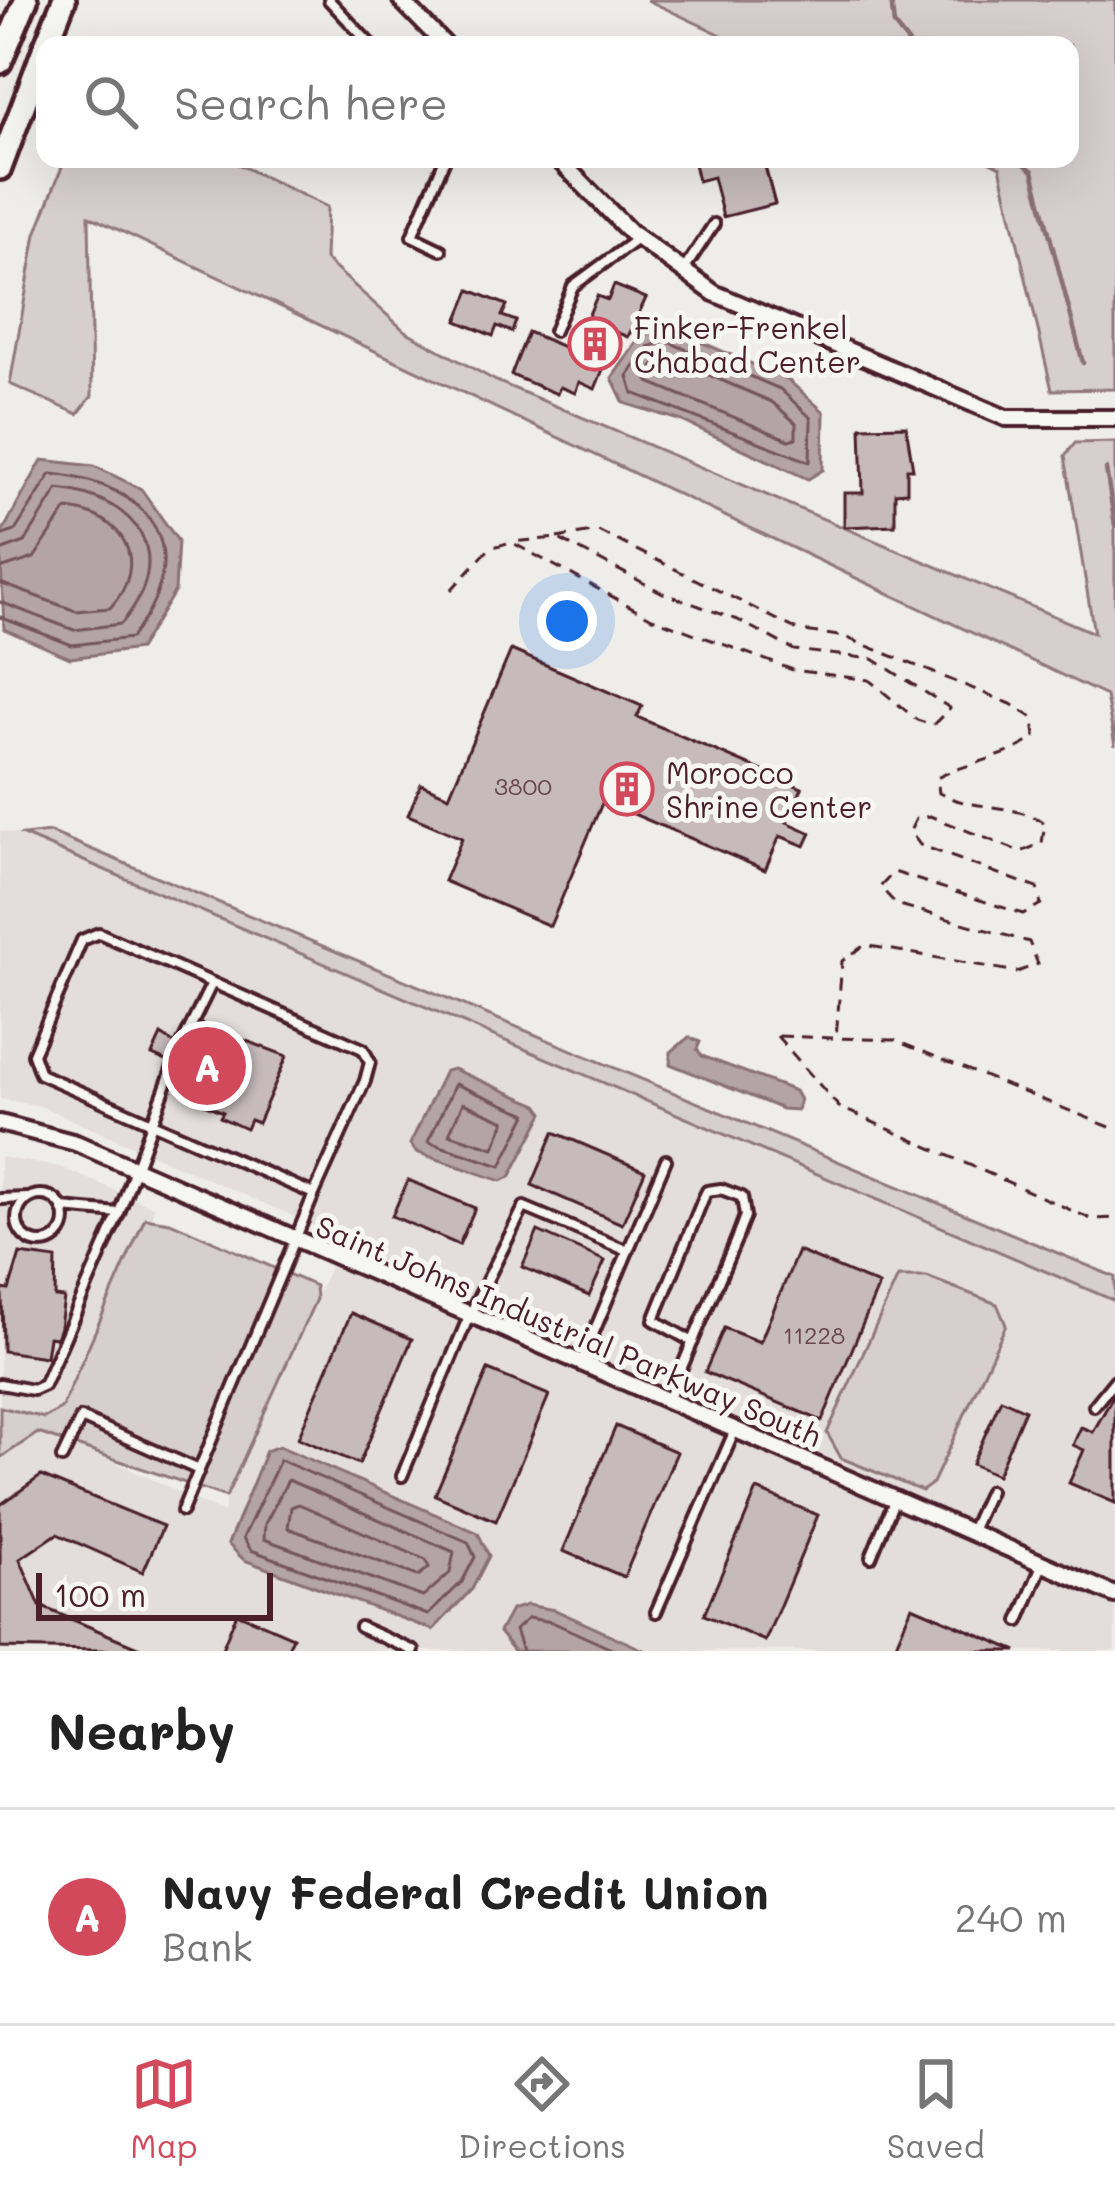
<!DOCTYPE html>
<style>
:root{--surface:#fff;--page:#f6f6f6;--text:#222;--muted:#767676;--line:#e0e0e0;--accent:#d1495b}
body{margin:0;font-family:Mali,sans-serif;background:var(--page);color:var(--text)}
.scale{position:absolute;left:36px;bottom:30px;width:237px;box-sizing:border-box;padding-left:12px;border:6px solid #4a1f2b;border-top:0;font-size:33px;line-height:42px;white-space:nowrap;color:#4a1f2b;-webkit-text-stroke:9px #f6f6f2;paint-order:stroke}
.you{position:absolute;left:567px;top:621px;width:42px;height:42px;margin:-30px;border:9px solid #fff;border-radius:50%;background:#1a73e8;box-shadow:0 0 0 18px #1a73e833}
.badge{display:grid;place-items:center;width:78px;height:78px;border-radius:50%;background:var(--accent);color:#fff;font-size:39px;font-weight:700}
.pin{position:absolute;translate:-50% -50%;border:6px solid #fff;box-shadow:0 3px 12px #0006}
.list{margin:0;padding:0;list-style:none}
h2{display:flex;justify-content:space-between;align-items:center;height:156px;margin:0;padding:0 48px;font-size:51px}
h2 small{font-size:39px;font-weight:400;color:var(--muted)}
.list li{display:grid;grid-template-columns:78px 1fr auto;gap:36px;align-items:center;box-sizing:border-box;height:216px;padding:0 48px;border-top:3px solid var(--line)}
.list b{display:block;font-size:45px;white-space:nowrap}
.list p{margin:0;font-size:39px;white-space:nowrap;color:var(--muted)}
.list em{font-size:39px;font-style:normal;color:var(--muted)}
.icon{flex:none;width:66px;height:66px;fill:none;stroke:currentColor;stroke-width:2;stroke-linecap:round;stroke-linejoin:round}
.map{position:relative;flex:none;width:1115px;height:1651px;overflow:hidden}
.search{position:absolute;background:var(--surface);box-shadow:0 12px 48px #0002;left:36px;right:36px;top:36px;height:132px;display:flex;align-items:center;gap:30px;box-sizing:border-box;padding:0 42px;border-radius:24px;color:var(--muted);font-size:45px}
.sheet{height:372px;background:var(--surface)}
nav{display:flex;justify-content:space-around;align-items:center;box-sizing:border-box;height:168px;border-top:3px solid var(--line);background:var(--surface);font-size:33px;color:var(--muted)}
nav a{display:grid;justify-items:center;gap:6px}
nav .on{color:var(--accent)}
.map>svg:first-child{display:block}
</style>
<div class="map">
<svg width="1115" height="1651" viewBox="0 0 1115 1651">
<rect width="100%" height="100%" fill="#efedea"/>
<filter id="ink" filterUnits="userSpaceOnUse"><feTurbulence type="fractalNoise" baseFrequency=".00833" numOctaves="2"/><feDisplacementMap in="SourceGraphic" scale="24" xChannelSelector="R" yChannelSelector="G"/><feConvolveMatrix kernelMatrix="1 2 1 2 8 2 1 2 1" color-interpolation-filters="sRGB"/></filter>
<g filter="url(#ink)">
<path fill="#e3dedc" d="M0,831l23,4 1092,466v350h-1115v-494l60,10 95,40 -96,229 165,77 2,-16 117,-259 -303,-132 -40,-7z"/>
<g fill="#d7cfce" stroke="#90777c" stroke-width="3">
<path d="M647,0h468v389l-63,1 -52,-223 -16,-8h86v-114h-327z"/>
<path d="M65,159h162l100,48 -2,52 80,72 91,50 598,252 -29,-177 10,-13 40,-1v304l-9,-50 -1017,-480 3,180 -14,18 -68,-30 26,-150z"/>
<path d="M50,832l1065,445v24l-1092,-466z"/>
<path d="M145,1218l25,4 145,64 1,13 -90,198 -188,-64 -38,25v-51l44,11 17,-9z"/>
<path d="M898,1277h29l70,27 9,21 -73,158 -11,8 -81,-33 -14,-25z"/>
</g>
<g fill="#b4a4a5" stroke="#8a6f74" stroke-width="3">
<path d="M666,327l121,52 37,33 -1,58 -15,9 -126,-58 -58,-18 -12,-25 29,-42z"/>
<path d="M42,460l52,6 47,23 37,52 -3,50 -36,58 -69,9 -66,-29 -4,-93z"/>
<path d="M689,1037l11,5 -3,7 5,7 93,35 5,9 -3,10 -15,-1 -112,-45 1,-12z"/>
<path d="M453,1069l85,36 6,8 -34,64 -9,4 -85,-29 -6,-8 35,-73z"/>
<path d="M279,1446l199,87 11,23 -17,33 -39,41 -189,-70 -16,-16 38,-93z"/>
<path d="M527,1605l28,5 91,41h-132l-15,-19 12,-22z"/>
</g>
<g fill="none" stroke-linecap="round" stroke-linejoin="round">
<g stroke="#74545c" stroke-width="3">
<path d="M666,341l114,48 31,29 -1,44 -177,-69 -5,-17 20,-29z"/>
<path d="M667,357l105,45 24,21v15l-7,2 -140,-58 -3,-6 12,-17z"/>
<path d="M0,536l15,-5 36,-57c102,10 148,77 80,164l-59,7 -72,-28"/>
<path d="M0,551l25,-9 33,-53c81,9 120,68 63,135l-47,6 -74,-28"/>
<path d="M0,569l34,-11 33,-49c57,5 84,54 43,99l-34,3 -76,-28"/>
<path d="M455,1084l72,30 -26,52 -73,-24z"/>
<path d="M463,1103l42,18 -11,27 -45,-14z"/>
<path d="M280,1460l188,82 7,15 -13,25 -34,33 -177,-65 -8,-12z"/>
<path d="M288,1480l166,72 -4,21 -27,24 -159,-58 1,-15z"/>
<path d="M299,1504l127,56 3,8 -11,8 -130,-48 3,-21z"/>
<path d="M522,1651l-7,-21 13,-12 24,4 64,29"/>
</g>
<g stroke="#8a6f74" stroke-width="4.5">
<path d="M891,0l3,25 16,20"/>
<path d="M1018,159l15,12 50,192"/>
<path d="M1106,469l9,57"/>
</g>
</g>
<g fill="#c6babb" stroke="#4a1f2b" stroke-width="3">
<path d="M693,159h70l12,45 -52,13 -10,-40 -15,4z"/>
<path d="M614,285l32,13 -18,39 -10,-4 -23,56 -16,-7 -4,11 -15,-6 -3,7 -46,-19 17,-43 45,19 24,-55 11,4z"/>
<path d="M470,290l37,15 -5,11 14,5 -4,11 -15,-6 -4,10 -36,-15z"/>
<path d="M906,426l7,43h-6v23l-12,1v32l-51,2v-34h19l-2,-66z"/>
<path d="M511,650l131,56 -5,11 165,71 -15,34 24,11 -6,13 -25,-10 -15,34 -162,-69 -53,125 -106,-45 18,-43 -54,-23 13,-31 28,12z"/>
<path d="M201,1024l86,32 -29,67 -8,-3 -4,9 -26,-12 3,-5 -31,-13 2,-7 -15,-6v-28l-13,3 -14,-6 9,-20 25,16z"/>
<path d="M554,1132l91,39 -23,53 -90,-39z"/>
<path d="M408,1180l67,28 -16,37 -67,-29z"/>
<path d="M538,1231l67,30 -16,35 -67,-29z"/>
<path d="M798,1251l81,34 -57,136 -117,-49 19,-44 36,14z"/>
<path d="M20,1254l36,5 -1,38 9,1 -4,29 -4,11 -7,-1 -3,20 -43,-6 -1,-62 7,1z"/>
<path d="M351,1313l61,26 -53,125 -61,-26z"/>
<path d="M488,1370l61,25 -53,126 -61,-26z"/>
<path d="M1115,1393v110l-46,-20 15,-33 -11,-5 8,-18 12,5z"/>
<path d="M1001,1399l24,11 -28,65 -25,-11z"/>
<path d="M616,1426l61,26 -53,125 -61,-26z"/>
<path d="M41,1476l122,50 -20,46 -86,-38 -37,25 20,47 107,45 -147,-3v-143z"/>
<path d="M757,1490l61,25 -53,126 -61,-26z"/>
<path d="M912,1606l105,45h-124z"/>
<path d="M237,1613l56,24 -6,14h-66z"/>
</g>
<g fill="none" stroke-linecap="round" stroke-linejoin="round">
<g stroke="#4a1f2b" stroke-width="16">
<g id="service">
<path d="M329,0l42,45"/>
<path d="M441,250l-29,-14 33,-77"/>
<path d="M683,271l31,-47"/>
<path d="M554,331l19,-45 64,-47"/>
<path d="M182,1044l30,-61"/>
<circle cx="41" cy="1219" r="24"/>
<path d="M0,1199l28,-1"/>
<path d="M62,1208l57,5"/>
<path d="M581,1363l85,-203"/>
<path d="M0,1384l33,6 11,-5 75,-172 55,-149"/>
<path d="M668,1400l68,-160 9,-24 -3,-19 -21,-8 -14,2 -4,8 -49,121 39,22"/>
<path d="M1094,1406l21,-26"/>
<path d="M62,1458l19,-40 118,52 115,-276 -274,-120 -7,-20 49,-114 17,-7 264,116 7,13 -5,19 -51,113"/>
<path d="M402,1476l67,-160 55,-109 104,44"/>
<path d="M182,1511l17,-41"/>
<path d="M971,1531l18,-40"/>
<path d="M871,1557l23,-56"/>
<path d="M656,1612l79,-182"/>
<path d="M1019,1621l23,-56"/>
<path d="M360,1627l54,24"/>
</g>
</g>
<g stroke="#4a1f2b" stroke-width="22">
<g id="minor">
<path d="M401,0l44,45"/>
<path d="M558,159l72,73 84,61 292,125h109"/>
<path d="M0,1123l76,20 1039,452"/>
</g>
</g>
<g stroke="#4a1f2b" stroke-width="30">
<g id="secondary">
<path d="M46,45l18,-45"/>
<path d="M0,62l26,-62"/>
<path d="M0,168l45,-121"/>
</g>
</g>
<g stroke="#4a1f2b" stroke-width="3" stroke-dasharray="12 9" stroke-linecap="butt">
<path d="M557,538l41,-7 200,99 47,7 166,67 22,14 2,19c-27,22 -66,24 -98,41l2,15c33,18 74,9 106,30l-3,20 -21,9 -91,-36 -14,3 -6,12 10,14 117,43 4,16 -18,10 -129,-42 -14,15 16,17 133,38 9,22 -21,8 -152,-27 -23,16 -6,77"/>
<path d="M451,590l39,-42 21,-6 141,76 141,52 76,10 48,40 16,5 17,-17 -77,-49 -79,-9 -56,-30 -75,-27 -106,-55 -46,4"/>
<path d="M777,1036l62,71 252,112 24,-1"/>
<path d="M779,1036l115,4 221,89"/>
</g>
<use href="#service" stroke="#f6f6f2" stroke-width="8"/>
<use href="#minor" stroke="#f6f6f2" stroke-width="14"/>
<use href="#secondary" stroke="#f6f6f2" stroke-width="21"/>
</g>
</g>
<defs>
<g id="building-ring" transform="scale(2.7)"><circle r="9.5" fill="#f6f6f2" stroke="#d1495b" stroke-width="1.5"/><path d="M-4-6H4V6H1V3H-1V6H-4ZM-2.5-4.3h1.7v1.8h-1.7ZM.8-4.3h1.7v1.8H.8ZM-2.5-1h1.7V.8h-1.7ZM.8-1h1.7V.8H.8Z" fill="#d1495b"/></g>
</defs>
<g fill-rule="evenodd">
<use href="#building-ring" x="595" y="344"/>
<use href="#building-ring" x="627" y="789"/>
</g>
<g text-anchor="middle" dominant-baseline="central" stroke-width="10" stroke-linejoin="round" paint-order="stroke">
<g font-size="24" fill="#69464f">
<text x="523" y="785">3800</text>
<text x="814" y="1334">11228</text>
</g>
<g font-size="30" fill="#4a1f2b" stroke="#f6f6f2" text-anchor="start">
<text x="634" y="327">Finker-Frenkel<tspan x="634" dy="34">Chabad Center</tspan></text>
<text x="666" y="772">Morocco<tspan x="666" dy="34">Shrine Center</tspan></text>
</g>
<g font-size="30" fill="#4a1f2b" stroke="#f6f6f2">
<text transform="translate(569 1330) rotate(23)">Saint Johns Industrial Parkway South</text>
</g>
</g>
</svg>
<div class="scale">100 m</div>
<div class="you"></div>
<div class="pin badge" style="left:207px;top:1066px">A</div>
<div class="search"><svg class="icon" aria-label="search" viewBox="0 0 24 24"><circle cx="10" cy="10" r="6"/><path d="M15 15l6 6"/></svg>Search here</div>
</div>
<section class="sheet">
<h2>Nearby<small></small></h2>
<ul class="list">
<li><span class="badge">A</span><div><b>Navy Federal Credit Union</b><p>Bank</p></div><em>240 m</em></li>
</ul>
</section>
<nav>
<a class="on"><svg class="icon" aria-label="map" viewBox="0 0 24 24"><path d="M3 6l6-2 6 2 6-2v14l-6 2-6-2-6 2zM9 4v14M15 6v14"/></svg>Map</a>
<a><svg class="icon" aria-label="directions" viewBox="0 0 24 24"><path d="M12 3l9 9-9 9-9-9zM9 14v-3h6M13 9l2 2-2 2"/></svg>Directions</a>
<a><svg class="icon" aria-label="saved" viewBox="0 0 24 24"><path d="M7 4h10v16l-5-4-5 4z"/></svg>Saved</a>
</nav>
